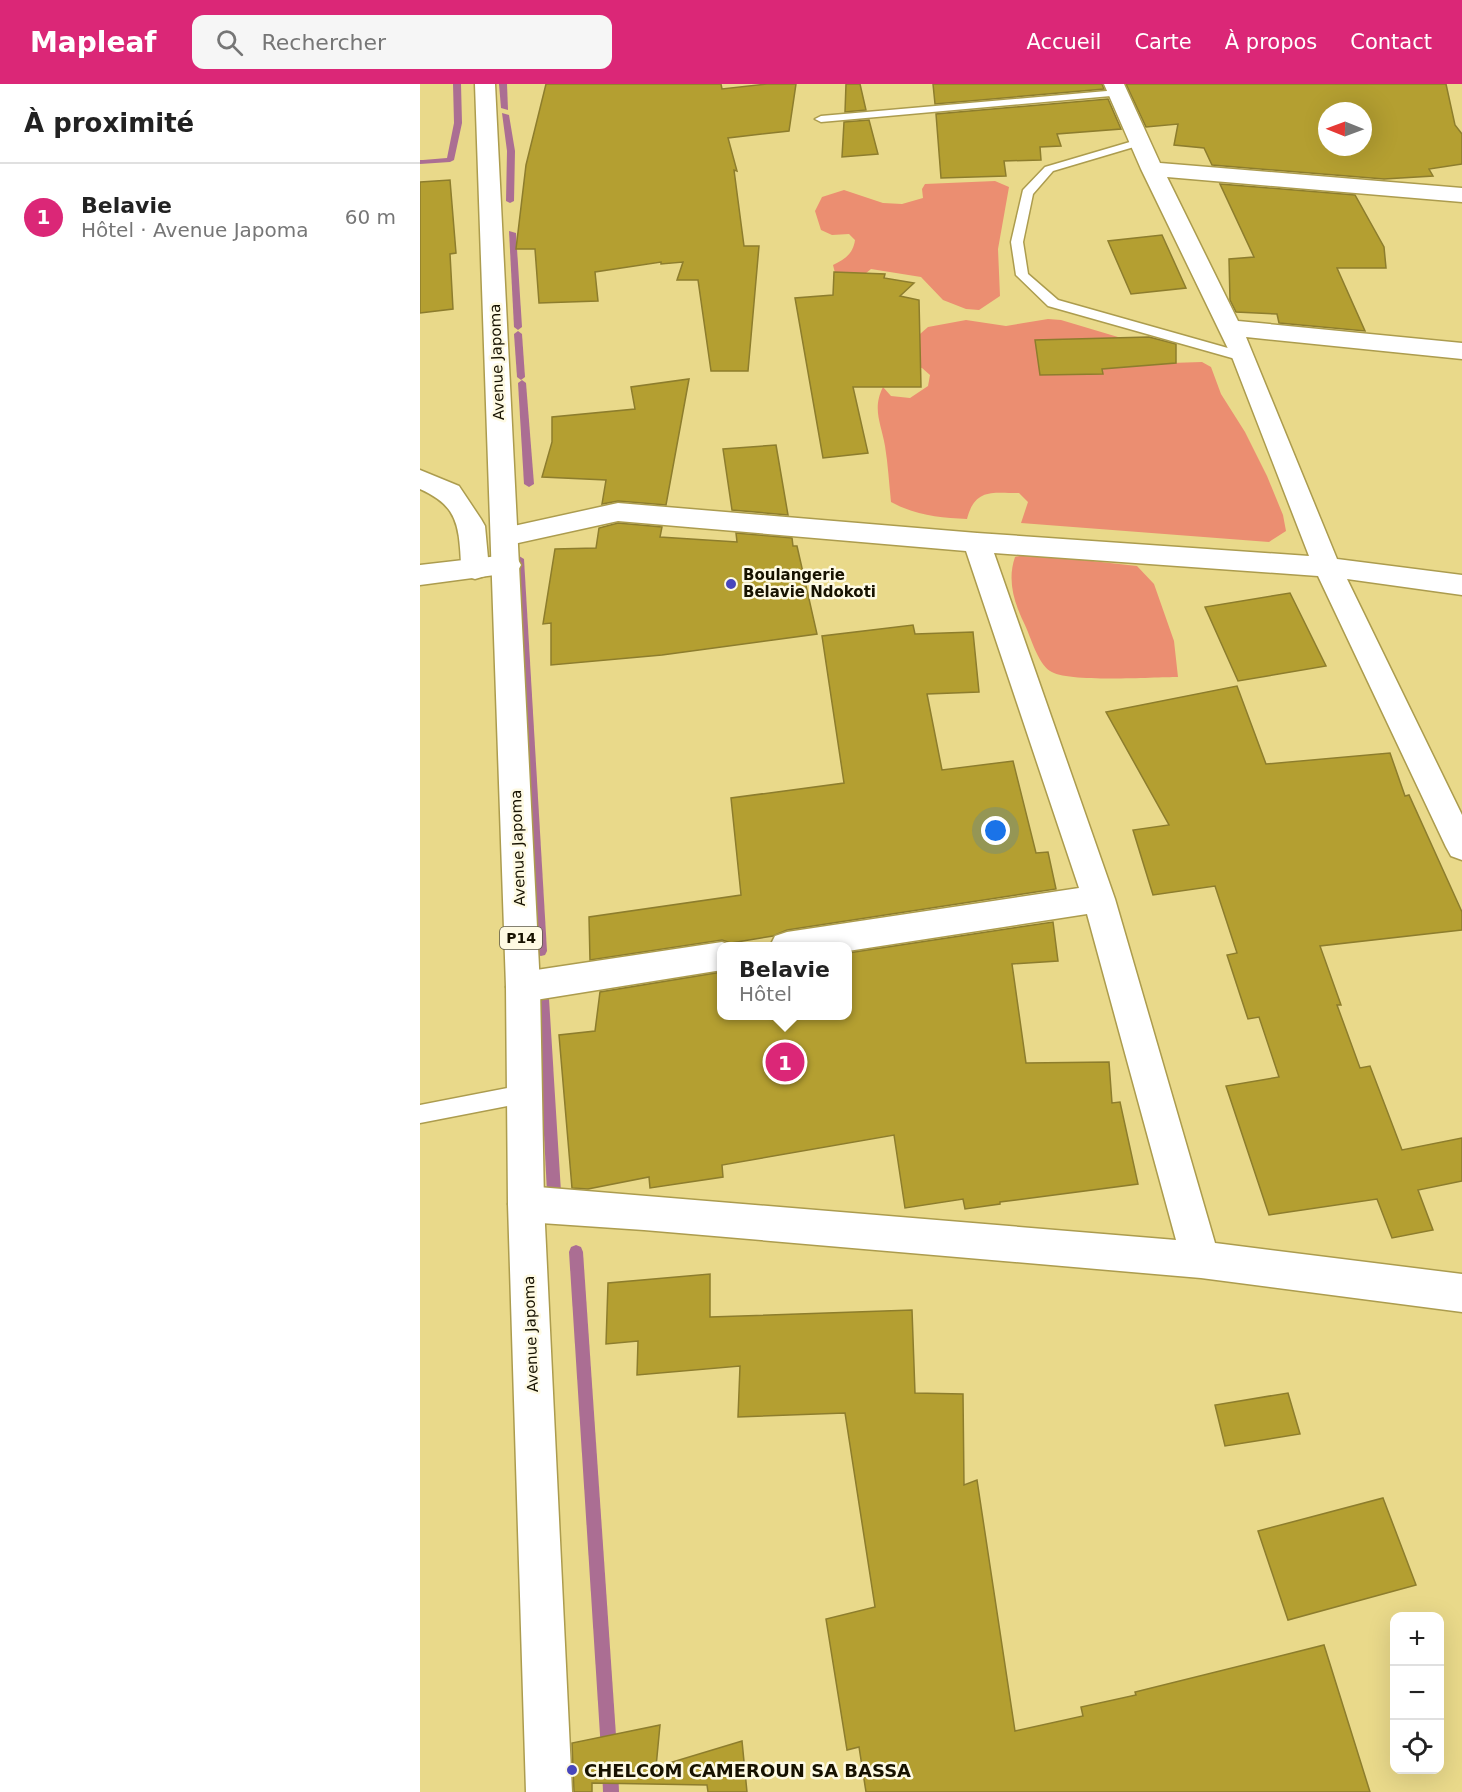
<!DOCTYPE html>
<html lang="fr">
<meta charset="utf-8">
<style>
:root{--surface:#fff;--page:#f6f6f6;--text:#222;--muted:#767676;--line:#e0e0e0;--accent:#db2777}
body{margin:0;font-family:"DejaVu Sans",sans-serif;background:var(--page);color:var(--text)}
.controls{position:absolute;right:18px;bottom:18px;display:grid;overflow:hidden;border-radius:12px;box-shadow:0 6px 24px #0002}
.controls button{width:54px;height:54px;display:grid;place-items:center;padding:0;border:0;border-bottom:2px solid var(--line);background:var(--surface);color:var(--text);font:30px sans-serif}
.compass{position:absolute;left:898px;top:18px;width:54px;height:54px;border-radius:50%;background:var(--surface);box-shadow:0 6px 24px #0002;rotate:271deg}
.you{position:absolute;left:576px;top:747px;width:21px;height:21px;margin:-15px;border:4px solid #fff;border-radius:50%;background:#1a73e8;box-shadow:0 0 0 9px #1a73e833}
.badge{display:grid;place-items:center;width:39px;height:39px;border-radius:50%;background:var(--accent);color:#fff;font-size:20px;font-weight:700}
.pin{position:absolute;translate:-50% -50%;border:3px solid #fff;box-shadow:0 2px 6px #0006}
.popup{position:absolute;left:297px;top:858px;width:135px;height:78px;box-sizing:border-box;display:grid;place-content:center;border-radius:12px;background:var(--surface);filter:drop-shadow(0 2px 4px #0005);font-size:20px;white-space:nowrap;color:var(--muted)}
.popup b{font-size:22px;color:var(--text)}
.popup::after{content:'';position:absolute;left:50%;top:100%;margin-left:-12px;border:12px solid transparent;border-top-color:var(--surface)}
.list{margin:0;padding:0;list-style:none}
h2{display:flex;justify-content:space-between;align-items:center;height:78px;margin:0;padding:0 24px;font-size:26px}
h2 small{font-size:20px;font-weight:400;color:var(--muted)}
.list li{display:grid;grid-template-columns:39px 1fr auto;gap:18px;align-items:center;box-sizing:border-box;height:108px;padding:0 24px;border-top:2px solid var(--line)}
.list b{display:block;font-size:22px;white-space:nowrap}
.list p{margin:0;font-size:20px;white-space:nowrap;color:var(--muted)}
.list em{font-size:20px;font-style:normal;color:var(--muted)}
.icon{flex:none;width:33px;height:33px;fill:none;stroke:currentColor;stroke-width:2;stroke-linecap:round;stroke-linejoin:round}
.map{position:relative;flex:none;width:1042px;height:1708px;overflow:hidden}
header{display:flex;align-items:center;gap:36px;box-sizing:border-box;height:84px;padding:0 30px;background:var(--accent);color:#fff}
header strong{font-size:28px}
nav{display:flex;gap:33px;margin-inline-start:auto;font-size:21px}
.search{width:420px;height:54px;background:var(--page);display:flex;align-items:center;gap:15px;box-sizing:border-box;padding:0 21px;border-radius:12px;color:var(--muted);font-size:22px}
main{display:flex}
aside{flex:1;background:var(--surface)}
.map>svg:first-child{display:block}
</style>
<header>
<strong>Mapleaf</strong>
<div class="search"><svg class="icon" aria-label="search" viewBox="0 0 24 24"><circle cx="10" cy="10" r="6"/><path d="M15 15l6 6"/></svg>Rechercher</div>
<nav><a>Accueil</a><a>Carte</a><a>À propos</a><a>Contact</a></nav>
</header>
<main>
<aside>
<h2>À proximité<small></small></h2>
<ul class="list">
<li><span class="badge">1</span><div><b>Belavie</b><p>Hôtel · Avenue Japoma</p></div><em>60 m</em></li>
</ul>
</aside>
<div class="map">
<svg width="1042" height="1708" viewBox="0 0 1042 1708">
<rect width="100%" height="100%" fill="#e9d98a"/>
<g fill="#eb8e71">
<path d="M575,97l14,6 -11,62 2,47 -21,14 -13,-1 -23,-9 -22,-23 -50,-8 -12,10 -24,-6 -2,-8c12,-6 20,-11 22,-25l-6,-6 -17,1 -11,-5 -6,-19 7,-14 22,-7 39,13 19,1 21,-6 -1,-9 3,-5z"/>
<path d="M628,235l13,1 67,20 11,24 63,-2 9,5 10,27 24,38 22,44 16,39 3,16 -17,11 -248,-19 7,-21 -9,-9c-27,0 -44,-5 -52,26 -27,-1 -52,-4 -76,-17 -2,-19 -3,-38 -6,-56 -4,-23 -13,-37 -2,-59l8,9 19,2 18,-12 2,-11 -8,-7 -14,-3 -4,-17 24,-21 38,-7 40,6z"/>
<path d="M609,470l108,12 17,18 20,57 4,36c-25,0 -111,6 -128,-6 -13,-9 -19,-34 -26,-48 -10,-21 -17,-43 -9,-66z"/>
</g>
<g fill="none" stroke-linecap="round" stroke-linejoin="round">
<g fill="#ab6e93" fill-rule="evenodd">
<path d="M33,0h8l1,39 -8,37 -4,2 -30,2v-4h3l24,-2 7,-35z"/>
<path d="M79,0h8l1,26 -7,-2z"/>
<path d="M82,29l7,2 6,36 -1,50 -4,2 -4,-2 1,-50z"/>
<path d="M89,147l7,2 6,94 -4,3 -4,-3z"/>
<path d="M98,247l4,3 3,43 -4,3 -4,-3 -3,-43z"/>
<path d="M102,296l4,3 8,101 -5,3 -5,-3 -6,-101z"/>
<path d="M99,472l5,3 23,392 -2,4 -4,1 -4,-1 -2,-4 -21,-392z"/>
<path d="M122,894l4,1 2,4 13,209 -2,4 -5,2 -5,-2 -2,-4 -11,-209 2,-4z"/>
<path d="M156,1161l5,2 2,5 34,498 -2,6 -6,2 -6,-2 -2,-6 -32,-498 2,-5z"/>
<path d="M190,1676l6,2 2,6 1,24h-16l-1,-24 2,-6z"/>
</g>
</g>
<g fill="#b49f31" stroke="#8d7d2d" stroke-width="1.5" fill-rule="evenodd">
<path d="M126,0h175l1,5 45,-5h29l-7,47 -61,7 9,33 -3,-1 10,76h15l-11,125h-37l-13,-91h-21l6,-18 -22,2v-2l-66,10 3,29 -59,2 -4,-54h-19l10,-84z"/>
<path d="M426,0h14l6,26 -21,2z"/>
<path d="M513,0h169l2,5 -169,15z"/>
<path d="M706,0h320l9,41 7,9v30l-33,5 4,7 -49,3 -172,-14 -8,-17 -30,-3 4,-21 -32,3zM907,27h36v36h-36z"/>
<path d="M688,15l13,30 -64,5 4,12 -21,1 1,13 -37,1 2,15 -65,2 -5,-64z"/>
<path d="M449,36l9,34 -36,3 2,-35z"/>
<path d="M30,96l6,73 -6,1 3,55 -33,4v-131z"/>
<path d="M800,100l135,11 29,52 2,21h-49l28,63 -86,-8 -2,-9 -41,-2 -6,-12 -1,-41 25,-2z"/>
<path d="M742,151l24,53 -55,6 -23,-53z"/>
<path d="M414,188l51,2 -1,4 30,5 -14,13 19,4 2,87h-68l15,66 -45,5 -28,-160 38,-3z"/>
<path d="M729,253l27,7v19l-74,6 1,5 -63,1 -5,-35z"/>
<path d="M269,295l-23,126 -48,-4 -16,3 4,-24 -64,-3 10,-35v-25l83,-8 -4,-22z"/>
<path d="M356,361l12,70 -56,-5 -9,-61z"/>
<path d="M198,439l44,4 -2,10 77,5 -1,-9 56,5 1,8h4l20,88 -155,21 -111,10v-42l-8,1 12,-75 41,-1 3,-20z"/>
<path d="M870,509l36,73 -88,15 -33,-74z"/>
<path d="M493,541l2,9 58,-2 6,60 -52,2 15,76 71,-9 23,92 12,-1 8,37 -269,41 -14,6 -42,7 -9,-3 -132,20 -1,-43 152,-22 -10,-97 113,-15 -22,-147z"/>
<path d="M817,602l29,78 124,-11 15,43 4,-1 53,117v18l-142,16 21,59h-4l23,63 10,-2 32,84 60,-12v43l-44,9 15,40 -41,8 -15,-39 -108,16 -43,-129 53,-9 -20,-60 -11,2 -21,-64 10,-2 -22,-67 -62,9 -20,-65 36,-5 -63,-113z"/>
<path d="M633,838l5,39 -46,3 14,99 83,-1 3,41 8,-1 18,82 -138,18v2l-35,5 -2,-10 -58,9 -11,-73 -172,30 1,12 -73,11 -1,-11 -61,12 -16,-1 -13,-153 36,-4 5,-39 122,-20v44h126v-63z"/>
<path d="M290,1190v43l202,-7 3,83 48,1 1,91 13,-5 38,251 68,-15 -2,-9 55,-12 -1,-3 189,-47 46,147h-504l-7,-45 -12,3 -21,-131 49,-12 -30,-194 -107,4 2,-51 -103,9 1,-34 -32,3 2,-61z"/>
<path d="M868,1309l12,41 -75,12 -10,-41z"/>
<path d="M963,1414l33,87 -128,35 -30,-89z"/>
<path d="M240,1641l-4,42 86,-26 5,51h-39l-1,-7 -115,-2v9h-18l-2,-49z"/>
</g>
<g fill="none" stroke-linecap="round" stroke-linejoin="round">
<g stroke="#ac9c4e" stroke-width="3">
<g id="service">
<path d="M698,6l6,3 -2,2 -301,27 -6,-3 6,-3z"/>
<path d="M720,55l6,3 -2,2 -91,27 -20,23 -10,48 5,32 30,26 191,54 2,3 -2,3h-10l-191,-54 -32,-31 -5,-33 12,-52 22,-23z"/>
<path d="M103,1001l7,3 3,6 -3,6 -7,3 -103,20v-18z"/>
</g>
</g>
<g stroke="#ac9c4e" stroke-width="3">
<g id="minor">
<path d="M684,0h20l36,79 302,25v14l-295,-25 71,144 224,22v16l-216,-22 91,222 125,16v20l-115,-16 115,236v45l-11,-4 -5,-9 -128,-271 -324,-23 121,346 100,344 247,31v38l-261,-34 -557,-48 -118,-8 -13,-6 -5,-12 5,-12 13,-6 650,54 -89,-326 -239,37v-5h-78l5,-10 12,-4 292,-44 -113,-337 -348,-30 -113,25 -10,-2 -4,-7 4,-7 10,-2 113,-25 359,30 332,23 -77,-199 -91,-188z"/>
<path d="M0,386l39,16 22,33 4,7 4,43 -4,7 -10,3 -10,-3c-5,-9 -4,-18 -5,-28 -2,-32 -11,-46 -40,-59z"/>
<path d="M302,858l12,4h-12v24l-199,32 -12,-5 -5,-10 5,-10 12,-5z"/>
</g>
</g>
<g stroke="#ac9c4e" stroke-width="3">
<path id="tertiary" d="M87,471l10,3 4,7 -4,7 -97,13v-20z"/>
</g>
<g stroke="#ac9c4e" stroke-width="3">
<path id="primary" d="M55,0h20l45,903 4,217 28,588h-46l-18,-588 -2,-217z"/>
</g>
<use href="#service" fill="#fff" fill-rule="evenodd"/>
<use href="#minor" fill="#fff" fill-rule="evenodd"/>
<use href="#tertiary" fill="#fff" fill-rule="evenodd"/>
<use href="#primary" fill="#fff" fill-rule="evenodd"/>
</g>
<g fill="#4846bc" stroke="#fefae3" stroke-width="2">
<circle cx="311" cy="500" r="6"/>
<circle cx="152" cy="1686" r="6"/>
</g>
<g text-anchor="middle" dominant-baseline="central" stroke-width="5" stroke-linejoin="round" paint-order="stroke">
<rect fill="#fefae3" stroke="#5c5844" stroke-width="1.5" x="80" y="843" width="42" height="22" rx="4.5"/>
<g font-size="14" font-weight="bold" fill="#171200">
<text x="101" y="854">P14</text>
</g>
<g font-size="15" fill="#171200" stroke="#fefae3">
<text transform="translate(77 278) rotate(-92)">Avenue Japoma</text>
<text transform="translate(98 764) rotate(-92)">Avenue Japoma</text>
<text transform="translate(111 1250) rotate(-92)">Avenue Japoma</text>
</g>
<g font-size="15" font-weight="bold" fill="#171200" stroke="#fefae3" text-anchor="start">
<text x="323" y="491">Boulangerie<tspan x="323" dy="17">Belavie Ndokoti</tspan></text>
</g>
<g font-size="18" font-weight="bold" fill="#171200" stroke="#fefae3" text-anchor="start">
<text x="164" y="1686">CHELCOM CAMEROUN SA BASSA</text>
</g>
</g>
</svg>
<div class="controls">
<button>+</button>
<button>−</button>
<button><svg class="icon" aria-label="locate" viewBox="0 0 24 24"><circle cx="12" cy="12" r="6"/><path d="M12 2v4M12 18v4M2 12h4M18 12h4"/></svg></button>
</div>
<svg class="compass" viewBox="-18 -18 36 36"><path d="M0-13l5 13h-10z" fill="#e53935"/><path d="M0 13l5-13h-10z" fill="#767676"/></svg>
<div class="you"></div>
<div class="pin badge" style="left:365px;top:978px">1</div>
<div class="popup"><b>Belavie</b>Hôtel</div>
</div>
</main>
